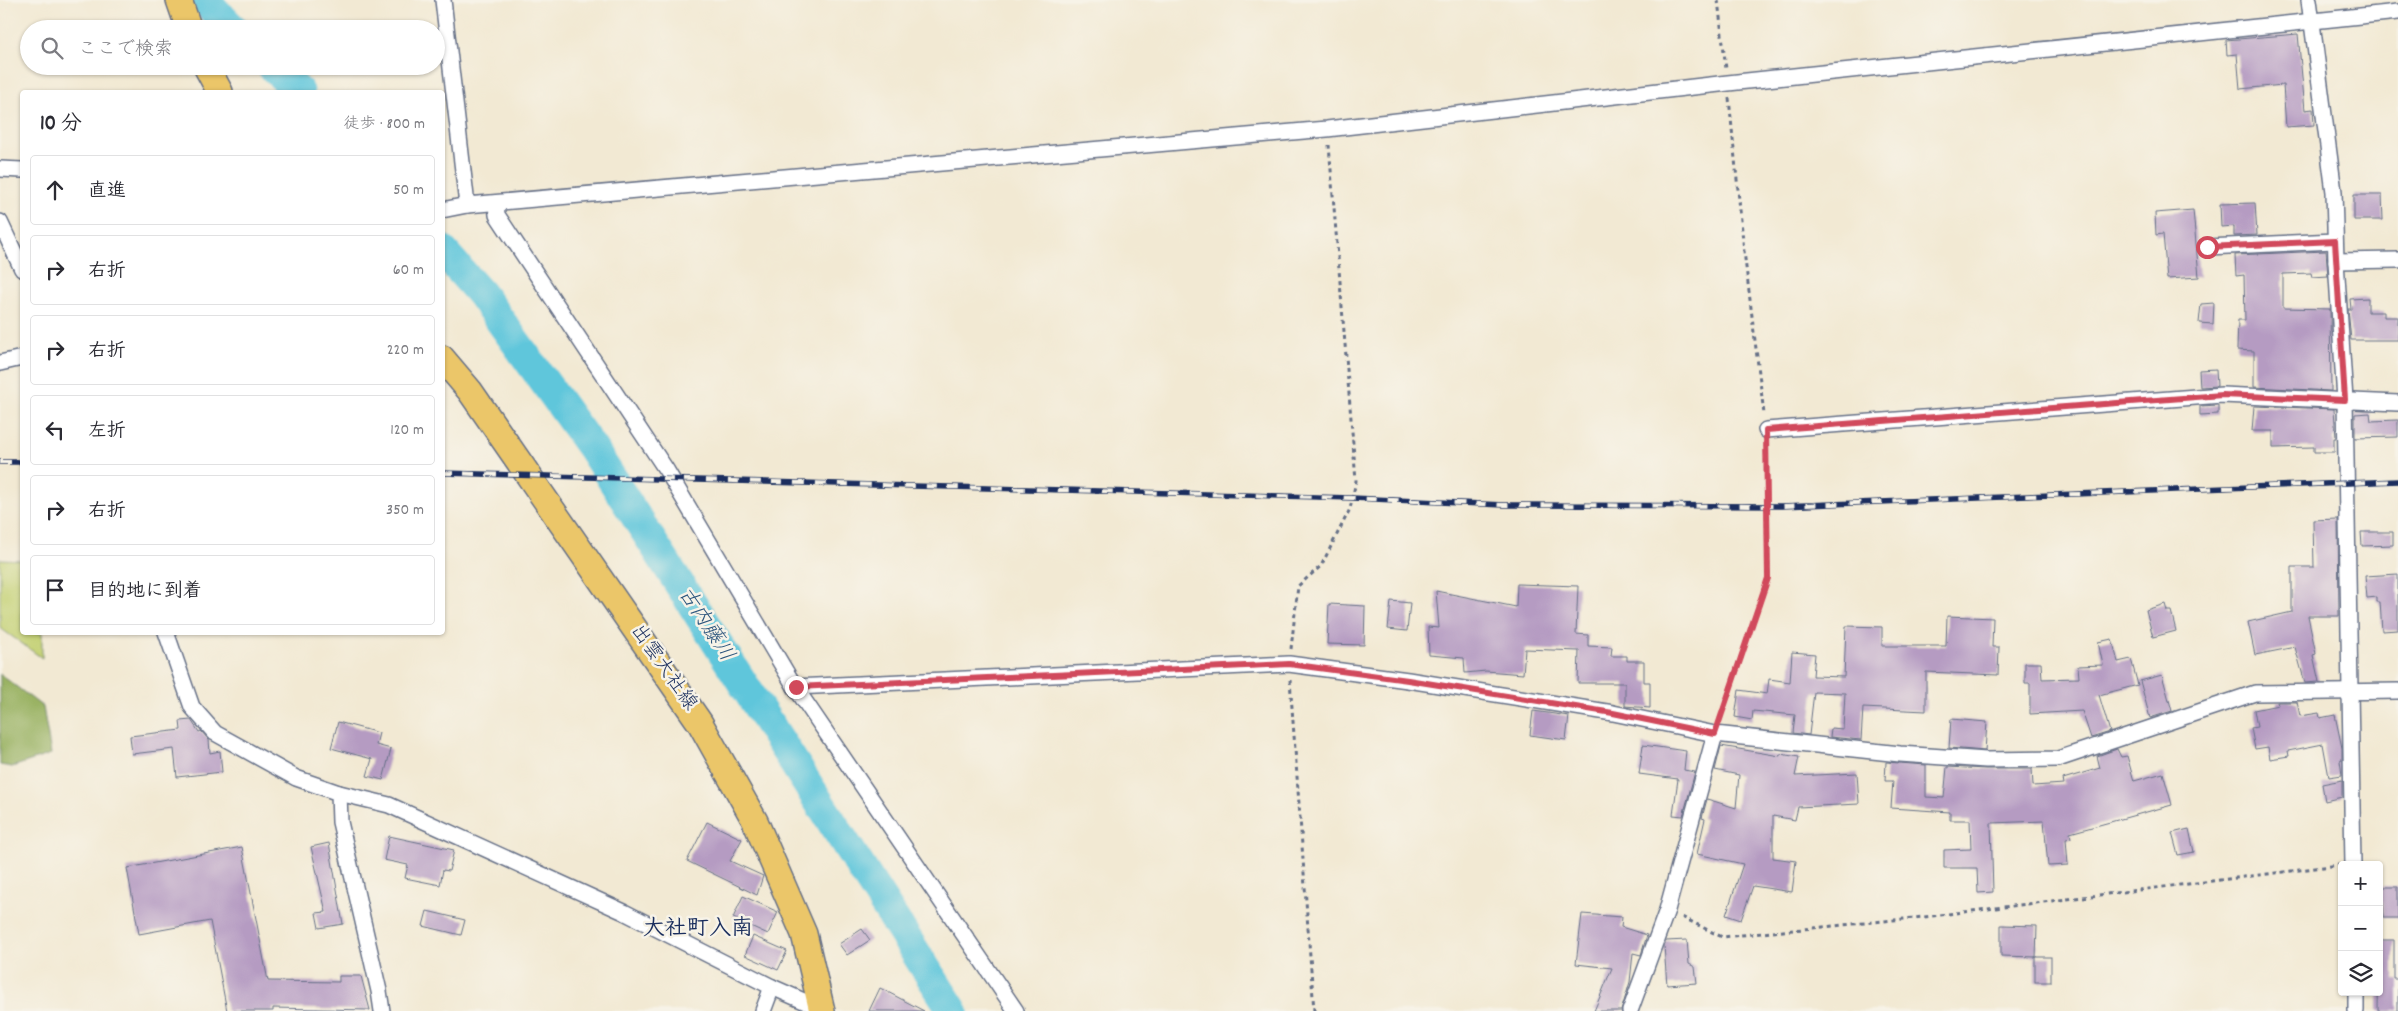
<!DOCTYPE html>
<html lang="ja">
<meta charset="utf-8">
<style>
:root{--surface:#fff;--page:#f7f7f7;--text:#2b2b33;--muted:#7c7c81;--line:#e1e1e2}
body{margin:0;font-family:Dekko,"Klee One",sans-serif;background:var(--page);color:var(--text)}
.controls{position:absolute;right:15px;bottom:15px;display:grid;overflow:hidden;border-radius:5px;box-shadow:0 1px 4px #0004}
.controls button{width:45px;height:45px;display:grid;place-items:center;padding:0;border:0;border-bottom:1px solid var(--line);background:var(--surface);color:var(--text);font:25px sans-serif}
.stop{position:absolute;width:15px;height:15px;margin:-11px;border:4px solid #d1495b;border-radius:50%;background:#fff}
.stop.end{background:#d1495b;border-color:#fff;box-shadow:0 1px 5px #0008}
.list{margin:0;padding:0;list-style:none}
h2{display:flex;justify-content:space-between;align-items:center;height:65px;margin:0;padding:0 20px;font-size:21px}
h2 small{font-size:16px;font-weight:400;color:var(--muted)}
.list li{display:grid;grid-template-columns:32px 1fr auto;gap:15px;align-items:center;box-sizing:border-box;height:70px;margin:0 10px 10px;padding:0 10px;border:1px solid var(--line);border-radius:5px}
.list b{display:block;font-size:19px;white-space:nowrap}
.list em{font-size:16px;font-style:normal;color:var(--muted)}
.icon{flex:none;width:28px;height:28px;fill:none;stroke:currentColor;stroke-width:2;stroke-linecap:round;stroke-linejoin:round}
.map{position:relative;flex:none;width:2398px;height:1011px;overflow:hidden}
.search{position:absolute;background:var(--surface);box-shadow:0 1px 4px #0004;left:20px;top:20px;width:425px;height:55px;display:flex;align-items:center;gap:12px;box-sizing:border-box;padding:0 18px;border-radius:28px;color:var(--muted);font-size:19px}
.panel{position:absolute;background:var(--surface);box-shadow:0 1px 4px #0004;left:20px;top:90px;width:425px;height:545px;border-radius:5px}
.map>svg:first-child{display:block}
</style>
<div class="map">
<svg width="2398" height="1011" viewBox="0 0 2398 1011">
<rect width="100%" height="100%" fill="#f7f3e8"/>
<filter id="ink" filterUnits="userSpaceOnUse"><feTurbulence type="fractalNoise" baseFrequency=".02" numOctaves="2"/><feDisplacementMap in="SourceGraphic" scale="10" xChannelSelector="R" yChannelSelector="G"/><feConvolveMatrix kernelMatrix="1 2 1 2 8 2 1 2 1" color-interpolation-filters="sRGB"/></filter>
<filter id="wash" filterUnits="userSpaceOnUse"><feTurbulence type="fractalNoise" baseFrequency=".0096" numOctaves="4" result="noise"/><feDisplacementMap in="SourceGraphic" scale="20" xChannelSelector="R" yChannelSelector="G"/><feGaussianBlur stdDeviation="1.12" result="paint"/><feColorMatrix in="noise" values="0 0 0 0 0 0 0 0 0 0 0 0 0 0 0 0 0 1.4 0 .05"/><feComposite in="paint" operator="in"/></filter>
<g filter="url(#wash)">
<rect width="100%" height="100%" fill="#f2e9d3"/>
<path fill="#c3d072" stroke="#6f8068" d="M0,559l22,1v72l20,1v25l-42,-30z"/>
<path fill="#9ab264" stroke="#5a7061" d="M0,674l43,33 8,47 -39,13 -12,-2z"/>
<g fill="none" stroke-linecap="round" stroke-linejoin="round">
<g stroke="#5ec6db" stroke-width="31">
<path d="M204,0l29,29"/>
<path d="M272,66l27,26"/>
<path d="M442,250l39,44 111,154 361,563"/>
</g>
</g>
<g id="blocks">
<g fill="#b59bc2">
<path d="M2298,34l7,76 8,-1 1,16 -28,2 -3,-42 -43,4 -3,-35 -10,1 -1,-15z"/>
<path d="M2354,195h28l1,25h-29z"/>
<path d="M2255,203l2,32 -23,1v-10l-13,1 -1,-23z"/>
<path d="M2193,210l6,67 -32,2 -4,-45 -7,1 -1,-22z"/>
<path d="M2326,251l2,25 -16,1 -1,-4 -28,1v34l47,1 1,82 -77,-4v-36l-17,-1 1,-30h7l-1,-45 -8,1 -1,-21z"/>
<path d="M2368,298v14h16v5h14v23h-47l-3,-31h3l-1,-10z"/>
<path d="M2214,303l-1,21 -14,-1 2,-19z"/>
<path d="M2216,369l1,17 -17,1 -1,-17z"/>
<path d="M2218,405v9l-18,1v-9z"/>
<path d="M2254,406l80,3 2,29h-2v14h-20v-5l-41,1v-17h-21z"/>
<path d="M2370,413l1,8 27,-1v17l-43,1v-24z"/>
<path d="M2338,519l1,97h-31l8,38 -3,1 6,27 -14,1 -10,-36 -40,8 -7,-33 44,-10v-45h22l-1,-47z"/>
<path d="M2361,532h32v13l-31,1z"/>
<path d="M2398,574v56l-16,1 -2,-29h-3v-5l-10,1 -2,-22z"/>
<path d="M1517,584l61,2 -2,48 12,1v11l24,1 -1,9h16v5h17v21h6v26l-25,-2v-23h-47l1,-32 -54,-2 -2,25 -37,-3 -21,2 -1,-15 -35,-3 -1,-28 11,1 -3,-37 80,16z"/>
<path d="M1391,601l19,2 -3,28 -19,-2z"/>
<path d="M1329,604l36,2 -1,39 -37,-1z"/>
<path d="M2165,604l2,7h4l5,20 -23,6 -7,-27z"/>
<path d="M1947,616l46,2 -1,29h7l-1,28 -72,-3v39l-63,-3 -2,32 -31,-3 1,-9 12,1 2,-36 -31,-1 -5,43 -16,-2 2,-18 -42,-4 -1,9 -17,-3 4,-27 28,4 2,-15 21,3 2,-30 23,2 -2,22 31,1 2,-51 36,1v19h64z"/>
<path d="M2112,639l6,23 13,-3 7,26 -39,10 11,37 -19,6 -9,-27 -52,3v-31h-5v-20h16l1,16 37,-1 -1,-12 25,-1 -5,-23z"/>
<path d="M2162,675l10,36 -22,7 -10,-37z"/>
<path d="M2277,702h20l3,14 19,-3 1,5 15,-3 7,33v12l-2,1 2,14 -13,2 -6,-33 -35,7 1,5 -19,3 -2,-12 -13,2 -4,-21 6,-1 -3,-17 24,-5z"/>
<path d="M1533,711l36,5 -3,24 -36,-5z"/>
<path d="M1951,719l36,3 -2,29 -36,-3z"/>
<path d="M191,720l8,12 2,-1 8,9 1,13 10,-2 2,21 -45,5 -3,-28 -42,5 -2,-18 51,-6 -1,-9z"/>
<path d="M338,722l41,11 -3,12 15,4 -8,31 -16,-4 5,-17 -41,-11z"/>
<path d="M1643,745l43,6 -2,19 11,2 -12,44 -10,-1 5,-36 -39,-5z"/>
<path d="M1721,746l59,10v-2l19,3 -4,19 62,-3 2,31 -61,3 -3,13 -22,-4v42l23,3 -4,31 -39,-6 -12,34 -15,-5 17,-51 -46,-10 8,-35 -3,-1 5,-19 29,9 3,-33 -24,-5z"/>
<path d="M2117,749l4,8 6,-1 7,25 29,-8 9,32 -102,28 1,5 -5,1 2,26 -20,1 -4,-45 -53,2 2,69 -15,1 -1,-25h-33v-18l27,-1 -1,-29h-20v-8l-59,-4 2,-27h-8l1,-19 40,3v32l18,1 3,-31 39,2h46l1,17 31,-2 -1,-5 37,-11 -3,-12z"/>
<path d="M2342,780v17l-17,4 -3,-17z"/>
<path d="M707,822l35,17 -12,22 33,15 -6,19 -70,-34z"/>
<path d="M2189,829l5,23 -16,3 -6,-22z"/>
<path d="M389,836l65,14 -5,21 -6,-1 -3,15 -35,-7 3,-13 -24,-5z"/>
<path d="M329,843l14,81 -24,4 -3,-15 10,-1 -15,-65z"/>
<path d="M242,847l26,134 71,1v-6h22l9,34 -97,-2v3h-46l-17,-90 -71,13 -12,-66z"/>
<path d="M2379,887h19v31h-14l-1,-16h-4z"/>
<path d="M743,896l35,16 -10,22 -35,-16z"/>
<path d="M427,911l38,9 -4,15 -38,-9z"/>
<path d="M1582,914l40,3 -1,10 26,8 -6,20 -8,-2 -3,29 -9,29h-27l18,-43 -36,-4z"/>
<path d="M2001,925l36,1 -1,31 -35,-1z"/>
<path d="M862,929l8,11 -23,15 -8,-11z"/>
<path d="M753,936l34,15 -9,19 -33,-15z"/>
<path d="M1687,940l2,24 6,3 2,16 -30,2 -3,-39 2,-5z"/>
<path d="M2379,940h15v39h4v32h-20z"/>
<rect x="2035" y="957" width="16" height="25"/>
<path d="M880,988l44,23h-55z"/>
</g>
</g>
</g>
<g filter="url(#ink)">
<use href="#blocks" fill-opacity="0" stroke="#667087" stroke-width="1"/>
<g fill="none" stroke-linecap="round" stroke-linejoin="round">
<g stroke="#667087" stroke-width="18">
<g id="minor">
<path d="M443,0l24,205"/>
<path d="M2309,0l25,192 2,69 9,139 8,465"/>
<path d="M0,169l22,1"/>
<path d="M496,203l1,12 170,256 128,216 221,324"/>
<path d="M442,210l25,-5 860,-76 401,-46 670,-71"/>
<path d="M0,222l22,47"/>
<path d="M2207,247l128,-6"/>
<path d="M2336,261l62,-1"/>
<path d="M0,363l22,-5"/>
<path d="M1766,430l456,-35 176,8"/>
<path d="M166,632l26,75 23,26 81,45 43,15 1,29 39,169 3,20"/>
<path d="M795,687l494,-23 119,16 205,33 102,21 185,20 86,6 72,-1 197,-66 143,-2"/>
<path d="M339,793l50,12 235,107 148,75 52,23"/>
<path d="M2356,992v19"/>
<path d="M763,1011l9,-24"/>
<path d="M1630,1011l37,-101 48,-176"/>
</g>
</g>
<g stroke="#667087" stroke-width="28">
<g id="primary">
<path d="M179,0l10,29"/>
<path d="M206,66l14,26"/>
<path d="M442,358l28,33 230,332 55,98 49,113 18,77"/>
</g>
</g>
<g stroke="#667087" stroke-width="3" stroke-dasharray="4 4" stroke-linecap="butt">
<path d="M1718,0l8,69"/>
<path d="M1729,98l15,153 20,163"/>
<path d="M1291,649l7,-63 23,-20 29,-57 6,-28 -27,-336"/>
<path d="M1290,680l24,331"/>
<path d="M1720,719l48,-141 -2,-133"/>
<path d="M1682,917l40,20 202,-20 415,-52"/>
</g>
<use href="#minor" stroke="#fff" stroke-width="15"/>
<use href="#primary" stroke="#ebc669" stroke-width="25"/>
<g stroke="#1b2f5e" stroke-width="5.5">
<g id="rail">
<path d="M0,462h22"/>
<path d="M442,473l910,25 152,7 278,1 616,-25"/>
</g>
</g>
<use href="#rail" stroke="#f7f3e8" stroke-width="4" stroke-dasharray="11" stroke-linecap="butt"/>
</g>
</g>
<g fill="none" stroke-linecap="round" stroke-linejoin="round" filter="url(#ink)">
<path stroke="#d1495b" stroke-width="6" d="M796,687l493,-23 119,16 205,33 102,21 53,-156 -2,-148 456,-35 123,5 -10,-159 -128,6"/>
</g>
<g text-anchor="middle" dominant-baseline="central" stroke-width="5" stroke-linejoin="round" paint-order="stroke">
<g font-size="20" fill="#1b2f5e" stroke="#f7f3e8">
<text transform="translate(663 668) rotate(55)">出雲大社線</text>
</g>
<g font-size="21" font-style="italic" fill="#2c557d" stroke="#f7f3e8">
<text transform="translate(705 625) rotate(57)">古内藤川</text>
</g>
<g font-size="22" font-weight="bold" fill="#1b2f5e" stroke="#f7f3e8">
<text x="698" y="929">大社町入南</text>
</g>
</g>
</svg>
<div class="controls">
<button>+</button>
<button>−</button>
<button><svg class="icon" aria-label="layers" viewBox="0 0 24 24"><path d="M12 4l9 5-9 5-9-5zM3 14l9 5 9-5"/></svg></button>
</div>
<div class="stop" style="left:2207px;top:247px"></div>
<div class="stop end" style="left:796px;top:687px"></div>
<div class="search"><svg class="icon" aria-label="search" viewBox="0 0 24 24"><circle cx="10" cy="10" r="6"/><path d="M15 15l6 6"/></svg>ここで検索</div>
<section class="panel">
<h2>10 分<small>徒歩 · 800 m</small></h2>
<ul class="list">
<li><svg class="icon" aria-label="ahead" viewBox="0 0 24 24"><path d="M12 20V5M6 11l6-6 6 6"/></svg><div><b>直進</b></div><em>50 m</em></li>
<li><svg class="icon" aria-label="right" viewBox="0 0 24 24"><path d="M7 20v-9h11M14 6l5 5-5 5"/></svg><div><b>右折</b></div><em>60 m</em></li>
<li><svg class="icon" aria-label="right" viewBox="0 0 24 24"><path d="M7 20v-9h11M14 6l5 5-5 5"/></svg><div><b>右折</b></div><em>220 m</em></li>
<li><svg class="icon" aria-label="left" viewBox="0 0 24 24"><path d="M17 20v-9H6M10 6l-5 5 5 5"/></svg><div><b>左折</b></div><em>120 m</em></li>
<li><svg class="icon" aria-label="right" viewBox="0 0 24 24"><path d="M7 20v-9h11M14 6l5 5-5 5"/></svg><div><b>右折</b></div><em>350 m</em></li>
<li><svg class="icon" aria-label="arrive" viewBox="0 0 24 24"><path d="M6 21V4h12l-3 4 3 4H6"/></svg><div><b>目的地に到着</b></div></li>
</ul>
</section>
</div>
